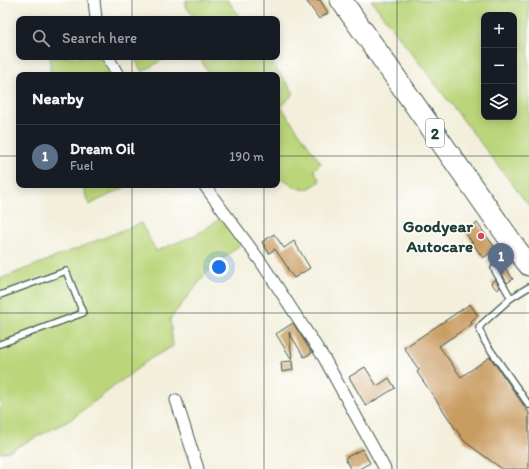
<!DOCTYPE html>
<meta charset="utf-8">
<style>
:root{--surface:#171b24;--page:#242831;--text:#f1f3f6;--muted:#9ea1a6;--line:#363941;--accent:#1a73e8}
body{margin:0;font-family:Itim,sans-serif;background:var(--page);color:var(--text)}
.controls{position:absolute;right:12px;top:12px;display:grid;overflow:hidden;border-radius:8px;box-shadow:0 2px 10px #0003}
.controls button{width:36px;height:36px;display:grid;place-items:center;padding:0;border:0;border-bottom:1px solid var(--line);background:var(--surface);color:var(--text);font:20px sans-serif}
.you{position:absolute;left:219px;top:267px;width:14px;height:14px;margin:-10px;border:3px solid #fff;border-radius:50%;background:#1a73e8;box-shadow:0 0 0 6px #1a73e833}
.badge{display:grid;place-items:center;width:26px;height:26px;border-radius:50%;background:var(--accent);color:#fff;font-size:13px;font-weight:700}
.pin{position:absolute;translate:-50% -33px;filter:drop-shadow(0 1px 2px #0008)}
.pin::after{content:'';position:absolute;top:21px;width:14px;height:12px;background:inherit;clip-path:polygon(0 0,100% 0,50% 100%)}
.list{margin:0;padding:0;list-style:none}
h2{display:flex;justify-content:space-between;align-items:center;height:52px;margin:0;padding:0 16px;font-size:17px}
h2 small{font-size:13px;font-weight:400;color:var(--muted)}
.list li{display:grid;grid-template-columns:26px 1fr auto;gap:12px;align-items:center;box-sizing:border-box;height:64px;padding:0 16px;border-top:1px solid var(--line)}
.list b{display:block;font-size:15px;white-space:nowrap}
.list p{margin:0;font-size:13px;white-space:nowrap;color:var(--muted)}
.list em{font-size:13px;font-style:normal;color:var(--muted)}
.icon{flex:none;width:22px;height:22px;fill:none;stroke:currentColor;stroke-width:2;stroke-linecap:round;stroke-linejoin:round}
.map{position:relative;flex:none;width:529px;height:469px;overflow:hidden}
.search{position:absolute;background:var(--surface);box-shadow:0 2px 10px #0003;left:16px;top:16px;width:264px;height:44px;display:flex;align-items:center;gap:10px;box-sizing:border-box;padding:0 14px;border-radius:8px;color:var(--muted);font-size:15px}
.panel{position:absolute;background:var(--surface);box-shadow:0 2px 10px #0003;left:16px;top:72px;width:264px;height:116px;border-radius:8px}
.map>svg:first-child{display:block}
</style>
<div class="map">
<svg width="529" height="469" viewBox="0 0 529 469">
<rect width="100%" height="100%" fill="#fff"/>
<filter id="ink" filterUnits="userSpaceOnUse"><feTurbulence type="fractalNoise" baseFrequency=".025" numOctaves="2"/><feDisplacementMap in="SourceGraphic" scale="8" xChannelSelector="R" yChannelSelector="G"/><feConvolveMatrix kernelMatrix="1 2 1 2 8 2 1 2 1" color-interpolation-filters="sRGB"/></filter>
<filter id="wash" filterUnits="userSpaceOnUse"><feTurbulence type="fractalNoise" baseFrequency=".012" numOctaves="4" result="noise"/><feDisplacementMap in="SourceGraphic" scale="16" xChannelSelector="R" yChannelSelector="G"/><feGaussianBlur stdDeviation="0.9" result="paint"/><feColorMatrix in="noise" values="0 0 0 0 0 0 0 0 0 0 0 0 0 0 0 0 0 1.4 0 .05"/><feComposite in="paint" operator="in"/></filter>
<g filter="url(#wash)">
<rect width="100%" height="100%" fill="#f3efdb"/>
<g fill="#bbd57a" stroke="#6d8957" fill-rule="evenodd">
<path d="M186,0h42l13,19h-45l-11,-13z"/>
<path d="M371,0h158v206zM484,15h30v102h-30z"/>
<path d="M50,57h55l13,18h-68z"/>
<path d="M134,57h33l-25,15z"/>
<path d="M199,57h69l26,36 -13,14 40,56 -7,7 6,11c-22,18 -23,2 -43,-4v-102h-67z"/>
<path d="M82,185h47l-40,20z"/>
<path d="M223,217l18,27 -34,28 -37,47 3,27 -23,13 -80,61 -61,31 -9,2v-174l141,-56 15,28 40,-16z"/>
</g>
<g id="blocks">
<g fill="#c99c62">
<path d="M306,0h14l8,13 -9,6z"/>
<path d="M477,223l19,26 -13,9 -18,-26z"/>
<path d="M274,234l10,14 10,-7 16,27 -16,10 -7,-9 1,-1 -13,-19 -6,4 -7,-11z"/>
<path d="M505,267l8,12 -6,4 -7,-13z"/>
<path d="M495,279l5,9 -3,2 -6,-7z"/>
<path d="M470,304l8,12 -7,5 1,3 -33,22 22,31 29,-20 39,56v56h-27l-38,-28 -47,-69 2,-2 -15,-22z"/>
<path d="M293,323l19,30 -8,4 -15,-25 3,28 -16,-26z"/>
<path d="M292,361l1,9 -11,2 -1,-10z"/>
<path d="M365,367l12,19 12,-8 6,10 -29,18 -17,-29z"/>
<path d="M362,449l8,14 -11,6h-9l-5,-11z"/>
</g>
</g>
</g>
<g filter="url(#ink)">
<use href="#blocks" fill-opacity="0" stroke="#3f584d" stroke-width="1"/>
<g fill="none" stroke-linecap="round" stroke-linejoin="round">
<g stroke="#3f584d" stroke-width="8">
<g id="lane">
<path d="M529,287l-18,11 -29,26 -3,4 6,14 44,63"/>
<path d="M0,295l66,-24 17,42 -83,31"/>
<path d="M511,298l-17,-29 1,-2 19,-14"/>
</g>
</g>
<g stroke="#3f584d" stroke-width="13">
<g id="street">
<path d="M94,0l2,19"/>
<path d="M108,57l10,18"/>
<path d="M204,185l57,77 63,96 61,111"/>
<path d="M176,400l22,69"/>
</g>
</g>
<g stroke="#3f584d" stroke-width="23">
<path id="highway" d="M341,0l176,250 12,15"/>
</g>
<use href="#lane" stroke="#fff" stroke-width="5.5"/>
<use href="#street" stroke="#fff" stroke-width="11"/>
<use href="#highway" stroke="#fff" stroke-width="21"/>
</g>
</g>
<path fill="none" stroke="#1f3d34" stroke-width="1" stroke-opacity="0.55" d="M132,0v19M264,0v19M397,0v469M132,57v18M264,57v18M0,156h19M277,156h252M132,185v284M264,185v284M0,313h529"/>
<circle fill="#d1495b" stroke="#fff" stroke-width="1.5" cx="481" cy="236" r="4"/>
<g text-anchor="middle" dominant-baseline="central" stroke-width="3" stroke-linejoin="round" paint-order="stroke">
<rect fill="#fff" stroke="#627771" stroke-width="1" x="426" y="119" width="18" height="28" rx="3"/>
<g font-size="16" font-weight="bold" fill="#1f3d34">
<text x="435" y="133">2</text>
</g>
<g font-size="17" font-weight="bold" fill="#1f3d34" stroke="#fff" text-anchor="end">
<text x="473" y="226">Goodyear<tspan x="473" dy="20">Autocare</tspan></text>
</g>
</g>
</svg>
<div class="controls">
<button>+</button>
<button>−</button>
<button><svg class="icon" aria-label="layers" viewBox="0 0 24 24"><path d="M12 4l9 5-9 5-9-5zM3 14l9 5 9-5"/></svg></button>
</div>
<div class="you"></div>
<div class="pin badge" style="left:501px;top:276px;background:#5c6f8a">1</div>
<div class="search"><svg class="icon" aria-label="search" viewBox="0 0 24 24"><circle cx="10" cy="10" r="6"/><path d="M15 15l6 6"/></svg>Search here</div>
<section class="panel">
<h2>Nearby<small></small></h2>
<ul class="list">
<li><span class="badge" style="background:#5c6f8a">1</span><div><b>Dream Oil</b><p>Fuel</p></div><em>190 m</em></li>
</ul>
</section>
</div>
